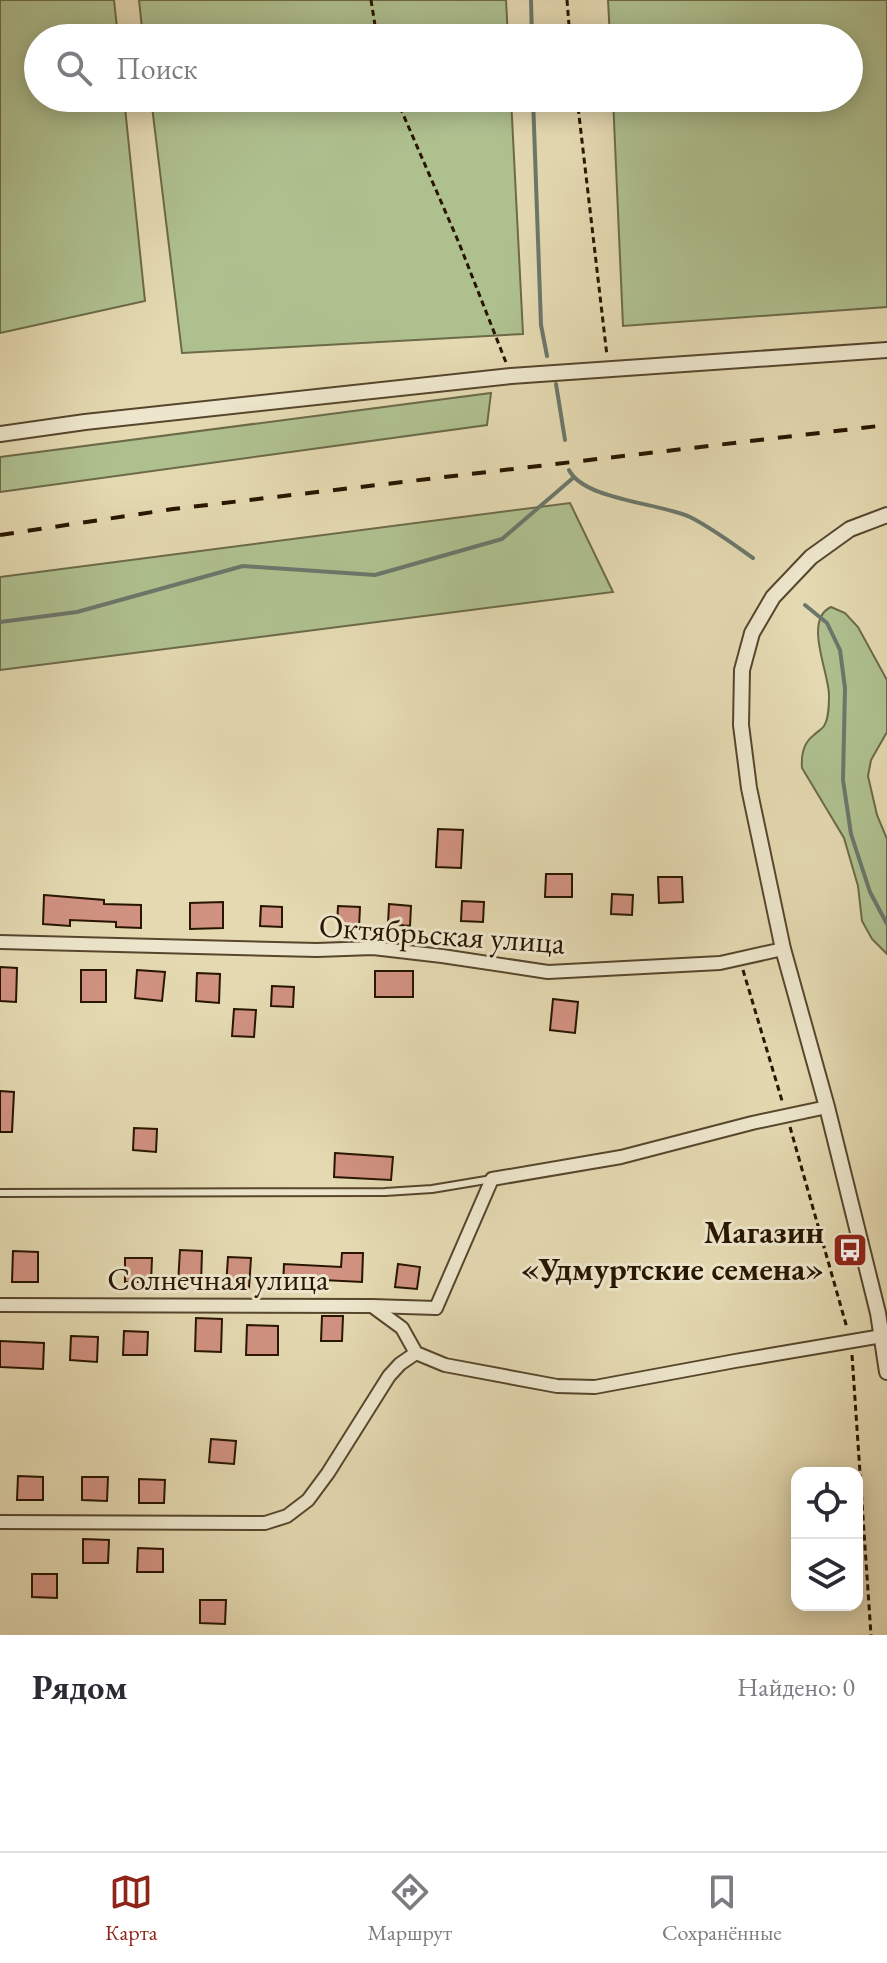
<!DOCTYPE html>
<html lang="ru">
<meta charset="utf-8">
<style>
:root{--surface:#fff;--page:#f7f7f7;--text:#2b2b33;--muted:#7c7c81;--line:#e1e1e2;--accent:#8f2418}
body{margin:0;font-family:"EB Garamond",serif;background:var(--page);color:var(--text)}
.controls{position:absolute;right:24px;bottom:24px;display:grid;overflow:hidden;border-radius:16px;box-shadow:0 4px 20px #0003}
.controls button{width:72px;height:72px;display:grid;place-items:center;padding:0;border:0;border-bottom:2px solid var(--line);background:var(--surface);color:var(--text);font:40px sans-serif}
.list{margin:0;padding:0;list-style:none}
h2{display:flex;justify-content:space-between;align-items:center;height:104px;margin:0;padding:0 32px;font-size:34px}
h2 small{font-size:26px;font-weight:400;color:var(--muted)}
.icon{flex:none;width:44px;height:44px;fill:none;stroke:currentColor;stroke-width:2;stroke-linecap:round;stroke-linejoin:round}
.map{position:relative;flex:none;width:887px;height:1635px;overflow:hidden}
.search{position:absolute;background:var(--surface);box-shadow:0 4px 20px #0003;left:24px;right:24px;top:24px;height:88px;display:flex;align-items:center;gap:20px;box-sizing:border-box;padding:0 28px;border-radius:44px;color:var(--muted);font-size:30px}
.sheet{height:216px;background:var(--surface)}
nav{display:flex;justify-content:space-around;align-items:center;box-sizing:border-box;height:112px;border-top:2px solid var(--line);background:var(--surface);font-size:22px;color:var(--muted)}
nav a{display:grid;justify-items:center;gap:4px}
nav .on{color:var(--accent)}
.map>svg:first-child{display:block}
</style>
<div class="map">
<svg width="887" height="1635" viewBox="0 0 887 1635">
<rect width="100%" height="100%" fill="#e4d9b1"/>
<filter id="stains"><feTurbulence type="fractalNoise" baseFrequency=".0025" numOctaves="4"/><feColorMatrix values="0 0 0 0 .2 0 0 0 0 .09 0 0 0 0 .02 0 0 0 .5 -.17"/></filter>
<radialGradient id="worn" r=".72"><stop offset=".6" stop-color="#630" stop-opacity="0"/><stop offset="1" stop-color="#630" stop-opacity=".3"/></radialGradient>
<g fill="#afc08f" stroke="#6c6a48" stroke-width="2">
<path d="M0,0h114l4,38h-80v60h86l21,203 -145,32z"/>
<path d="M139,0h367l2,38h-365z"/>
<path d="M608,0h279v307l-264,19 -10,-228h236v-60h-239z"/>
<path d="M151,98h360l12,236 -341,19z"/>
<path d="M491,393l-4,32 -487,67v-35z"/>
<path d="M570,503l43,89 -613,78v-93z"/>
<path d="M831,607l14,6 13,14 29,53v52l-16,28 -3,16 9,39 10,24v115l-15,-15 -10,-18 -4,-35 -14,-48 -42,-70c-1,-13 1,-25 12,-33 3,-3 8,-6 10,-9 5,-8 5,-21 5,-31 0,-23 -26,-75 2,-88z"/>
</g>
<g fill="none" stroke-linecap="round" stroke-linejoin="round">
<g stroke="#6b776b" stroke-width="4">
<path d="M531,0l1,38"/>
<path d="M533,98l8,227 6,31"/>
<path d="M556,384l9,56"/>
<path d="M569,470c15,30 91,33 121,47 22,11 43,27 63,41"/>
<path d="M805,605l22,18 13,27 5,38 -2,92 8,54 19,58 17,32"/>
<path d="M0,622l77,-10 166,-46 132,9 127,-36 71,-61"/>
</g>
</g>
<g fill="#d19281" stroke="#281500" stroke-width="2">
<path d="M438,829l25,1 -2,38 -25,-1z"/>
<path d="M546,874h26v23h-27z"/>
<path d="M658,877h24l1,25 -24,1z"/>
<path d="M612,894l21,1 -1,20 -21,-1z"/>
<path d="M44,895l60,5v4l37,1v23l-25,-1v-5l-46,-2v6l-27,-2z"/>
<path d="M462,901l22,1 -1,20 -22,-1z"/>
<path d="M223,902v26l-33,1v-26z"/>
<path d="M389,904l22,2 -1,20 -22,-2z"/>
<path d="M261,906l21,1v20l-22,-1z"/>
<path d="M338,906l22,1 -1,20 -22,-1z"/>
<path d="M0,967l17,1 -1,34 -16,-1z"/>
<rect x="81" y="970" width="25" height="32"/>
<path d="M137,970l28,2 -3,29 -27,-3z"/>
<rect x="375" y="971" width="38" height="26"/>
<path d="M197,973l23,1 -1,29 -23,-2z"/>
<path d="M272,986l22,1 -1,20 -22,-1z"/>
<path d="M553,999l25,3 -3,31 -25,-3z"/>
<path d="M234,1009l22,1 -2,27 -22,-1z"/>
<path d="M0,1091l14,1 -2,40h-12z"/>
<path d="M134,1128l23,1 -1,23 -23,-2z"/>
<path d="M335,1153l58,4 -2,23 -57,-3z"/>
<path d="M180,1250l22,1 -1,34 -23,-1z"/>
<path d="M13,1251l25,1v30h-26z"/>
<path d="M342,1253h21l-1,29 -39,-2 -1,8 -39,-2 1,-22 57,3z"/>
<path d="M228,1257l23,1 -2,30 -23,-1z"/>
<path d="M125,1258h27l-1,24h-26z"/>
<path d="M398,1264l22,3 -3,22 -22,-2z"/>
<path d="M322,1316h21l-1,25h-21z"/>
<path d="M196,1318l26,1 -1,33 -26,-1z"/>
<path d="M247,1325l31,1v29h-32z"/>
<path d="M124,1331l24,1 -1,23h-24z"/>
<path d="M71,1336l27,1 -1,25 -27,-2z"/>
<path d="M0,1341l44,2 -1,26 -43,-2z"/>
<path d="M211,1439l25,2 -2,23 -25,-2z"/>
<path d="M18,1476l25,1v23h-26z"/>
<path d="M82,1477h26l-1,24 -25,-1z"/>
<path d="M139,1479l26,1 -1,23h-25z"/>
<path d="M83,1539l26,1 -1,23h-25z"/>
<path d="M138,1548l25,1v23h-26z"/>
<path d="M32,1574h25v24l-25,-1z"/>
<path d="M200,1600h26l-1,24 -25,-1z"/>
</g>
<g fill="none" stroke-linecap="round" stroke-linejoin="round">
<g stroke="#57462c" stroke-width="10">
<path id="service" d="M0,1193l385,-1 47,-3 60,-10"/>
</g>
<g stroke="#57462c" stroke-width="16">
<g id="minor">
<path d="M0,942l317,8 56,-2 69,8 106,16 172,-9 63,-14"/>
<path d="M0,1305l372,1 64,2 56,-129 129,-22 131,-34 75,-16"/>
<path d="M372,1306l30,22 14,25 29,12 112,21 38,1 140,-26 147,-25"/>
<path d="M0,1522l265,1 22,-7 21,-16 20,-27 61,-97 11,-12 16,-11"/>
</g>
</g>
<g stroke="#57462c" stroke-width="18">
<g id="tertiary">
<path d="M0,434l85,-12 426,-46 376,-26"/>
<path d="M887,515l-37,14 -39,28 -38,40 -21,36 -10,37 -1,55 8,63 34,161 44,158 51,206 9,59"/>
</g>
</g>
<g stroke="#281500" stroke-width="3" stroke-dasharray="6 4" stroke-linecap="butt">
<path d="M371,0l6,38"/>
<path d="M567,0l3,38"/>
<path d="M396,98l63,145 48,122"/>
<path d="M577,98l30,258"/>
<path d="M743,970l40,134"/>
<path d="M790,1127l57,201"/>
<path d="M852,1355l19,280"/>
</g>
<use href="#service" stroke="#ede6cc" stroke-width="6"/>
<use href="#minor" stroke="#ede6cc" stroke-width="12"/>
<use href="#tertiary" stroke="#ede6cc" stroke-width="14"/>
<path stroke="#281500" stroke-width="4" stroke-dasharray="14 14" stroke-linecap="butt" d="M0,535l173,-26 714,-84"/>
</g>
<defs>
<g id="bus-square" transform="scale(1.8)"><rect x="-9" y="-9" width="18" height="18" rx="4" fill="#8f2418" stroke="#ede6cc"/><path d="M-5-6H5V4H4V6H2V4H-2V6H-4V4H-5ZM-3.5-4V0h7V-4ZM-3.5 1.2v1.5H-2V1.2ZM2 1.2v1.5H3.5V1.2Z" fill="#fff"/></g>
</defs>
<g fill-rule="evenodd">
<use href="#bus-square" x="850" y="1250"/>
</g>
<g text-anchor="middle" dominant-baseline="central" stroke-width="6" stroke-linejoin="round" paint-order="stroke">
<g font-size="32" fill="#281500" stroke="#ede6cc">
<text transform="translate(442 934) rotate(4)">Октябрьская улица</text>
<text x="218" y="1279">Солнечная улица</text>
</g>
<g font-size="32" font-weight="bold" fill="#281500" stroke="#ede6cc" text-anchor="end">
<text x="824" y="1232">Магазин<tspan x="824" dy="37">«Удмуртские семена»</tspan></text>
</g>
</g>
<rect width="100%" height="100%" filter="url(#stains)"/>
<rect width="100%" height="100%" fill="url(#worn)"/>
</svg>
<div class="controls">
<button><svg class="icon" aria-label="locate" viewBox="0 0 24 24"><circle cx="12" cy="12" r="6"/><path d="M12 2v4M12 18v4M2 12h4M18 12h4"/></svg></button>
<button><svg class="icon" aria-label="layers" viewBox="0 0 24 24"><path d="M12 4l9 5-9 5-9-5zM3 14l9 5 9-5"/></svg></button>
</div>
<div class="search"><svg class="icon" aria-label="search" viewBox="0 0 24 24"><circle cx="10" cy="10" r="6"/><path d="M15 15l6 6"/></svg>Поиск</div>
</div>
<section class="sheet">
<h2>Рядом<small>Найдено: 0</small></h2>
<ul class="list">
</ul>
</section>
<nav>
<a class="on"><svg class="icon" aria-label="map" viewBox="0 0 24 24"><path d="M3 6l6-2 6 2 6-2v14l-6 2-6-2-6 2zM9 4v14M15 6v14"/></svg>Карта</a>
<a><svg class="icon" aria-label="directions" viewBox="0 0 24 24"><path d="M12 3l9 9-9 9-9-9zM9 14v-3h6M13 9l2 2-2 2"/></svg>Маршрут</a>
<a><svg class="icon" aria-label="saved" viewBox="0 0 24 24"><path d="M7 4h10v16l-5-4-5 4z"/></svg>Сохранённые</a>
</nav>
